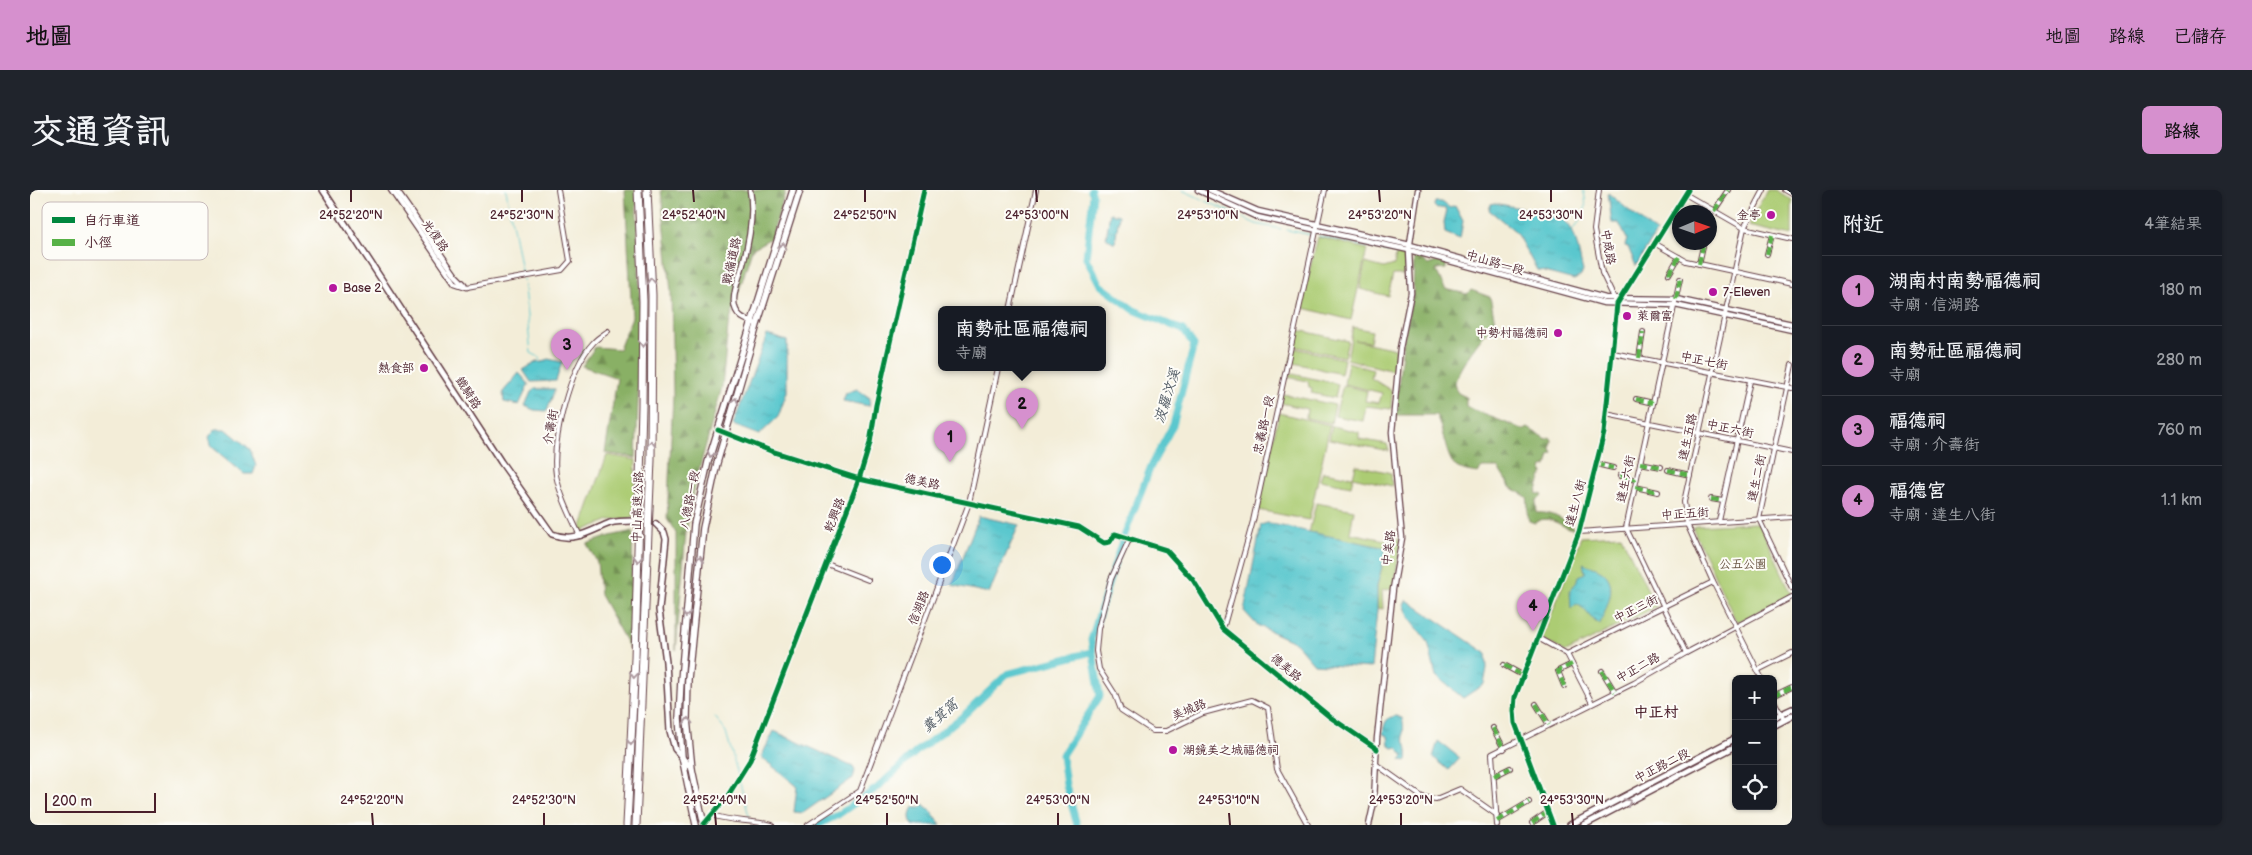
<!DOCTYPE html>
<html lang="zh-TW">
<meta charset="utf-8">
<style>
:root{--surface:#171b24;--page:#20242c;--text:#f1f3f6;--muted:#9ea1a6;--line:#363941;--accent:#d690ce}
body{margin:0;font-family:"Balsamiq Sans","LXGW WenKai TC",sans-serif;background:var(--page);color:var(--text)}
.controls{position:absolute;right:15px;bottom:15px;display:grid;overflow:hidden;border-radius:8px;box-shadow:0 1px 4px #0004}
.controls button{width:45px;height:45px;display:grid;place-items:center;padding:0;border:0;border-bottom:1px solid var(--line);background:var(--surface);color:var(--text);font:25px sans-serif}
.compass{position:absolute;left:1642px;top:15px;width:45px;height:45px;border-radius:50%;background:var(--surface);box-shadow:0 1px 4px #0004;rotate:88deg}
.scale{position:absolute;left:15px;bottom:12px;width:111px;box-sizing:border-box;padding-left:5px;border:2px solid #4a1f2b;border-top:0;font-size:14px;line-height:18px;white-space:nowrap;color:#4a1f2b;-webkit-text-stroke:4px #fdfcf7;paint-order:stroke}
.you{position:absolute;left:911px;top:374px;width:18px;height:18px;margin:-12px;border:4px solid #fff;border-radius:50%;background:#1a73e8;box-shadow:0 0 0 8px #1a73e833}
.badge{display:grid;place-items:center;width:32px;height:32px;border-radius:50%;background:var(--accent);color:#111;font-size:16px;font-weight:700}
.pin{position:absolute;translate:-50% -41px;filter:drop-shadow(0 1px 2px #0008)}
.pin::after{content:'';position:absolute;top:26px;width:18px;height:15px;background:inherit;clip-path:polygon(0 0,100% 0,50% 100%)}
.popup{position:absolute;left:908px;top:116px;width:168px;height:65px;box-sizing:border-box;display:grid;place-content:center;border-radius:8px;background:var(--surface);filter:drop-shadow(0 1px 4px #0005);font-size:16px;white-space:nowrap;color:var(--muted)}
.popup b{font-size:19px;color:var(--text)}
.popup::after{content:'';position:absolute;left:50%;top:100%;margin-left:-10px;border:10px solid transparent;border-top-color:var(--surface)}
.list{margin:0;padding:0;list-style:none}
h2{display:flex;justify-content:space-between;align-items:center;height:65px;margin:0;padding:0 20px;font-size:21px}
h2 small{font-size:16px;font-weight:400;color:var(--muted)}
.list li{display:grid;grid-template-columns:32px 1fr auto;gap:15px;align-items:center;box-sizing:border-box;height:70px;padding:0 20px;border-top:1px solid var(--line)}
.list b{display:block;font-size:19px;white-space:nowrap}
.list p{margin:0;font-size:16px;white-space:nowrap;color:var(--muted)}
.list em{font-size:16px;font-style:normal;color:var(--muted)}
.icon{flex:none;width:28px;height:28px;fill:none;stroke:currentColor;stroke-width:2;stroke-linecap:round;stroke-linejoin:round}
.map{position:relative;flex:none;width:1762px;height:635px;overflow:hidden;border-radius:8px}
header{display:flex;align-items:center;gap:30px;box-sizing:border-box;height:70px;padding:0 25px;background:var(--accent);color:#111}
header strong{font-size:24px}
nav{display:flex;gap:28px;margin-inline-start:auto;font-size:18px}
.intro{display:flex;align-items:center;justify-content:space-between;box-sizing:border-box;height:120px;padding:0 30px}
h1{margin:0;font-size:35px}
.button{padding:12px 22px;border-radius:8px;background:var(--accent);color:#111;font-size:18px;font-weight:700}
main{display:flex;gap:30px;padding:0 30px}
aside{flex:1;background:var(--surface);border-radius:8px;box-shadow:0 1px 4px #0004}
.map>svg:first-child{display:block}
</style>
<header>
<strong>地圖</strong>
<nav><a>地圖</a><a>路線</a><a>已儲存</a></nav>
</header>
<div class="intro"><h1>交通資訊</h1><a class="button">路線</a></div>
<main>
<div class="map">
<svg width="1762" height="635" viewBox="0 0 1762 635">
<defs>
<pattern id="forest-firs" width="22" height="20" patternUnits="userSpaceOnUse" patternTransform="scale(1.25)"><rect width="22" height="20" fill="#89b065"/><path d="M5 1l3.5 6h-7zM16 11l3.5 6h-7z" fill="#728f53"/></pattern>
<pattern id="water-ripples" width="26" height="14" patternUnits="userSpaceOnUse" patternTransform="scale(1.25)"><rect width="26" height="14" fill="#5ac7ce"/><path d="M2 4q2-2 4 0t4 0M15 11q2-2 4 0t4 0" fill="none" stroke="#50aab1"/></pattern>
</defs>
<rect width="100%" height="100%" fill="#fdfcf7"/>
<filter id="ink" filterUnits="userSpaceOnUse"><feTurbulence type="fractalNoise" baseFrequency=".02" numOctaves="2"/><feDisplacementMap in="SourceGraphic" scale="10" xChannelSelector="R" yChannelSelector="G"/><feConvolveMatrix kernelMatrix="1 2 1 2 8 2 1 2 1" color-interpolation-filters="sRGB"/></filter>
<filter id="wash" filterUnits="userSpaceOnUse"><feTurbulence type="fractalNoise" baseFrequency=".0096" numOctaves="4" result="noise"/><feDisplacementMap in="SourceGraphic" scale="20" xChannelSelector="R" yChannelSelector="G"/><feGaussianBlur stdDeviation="1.12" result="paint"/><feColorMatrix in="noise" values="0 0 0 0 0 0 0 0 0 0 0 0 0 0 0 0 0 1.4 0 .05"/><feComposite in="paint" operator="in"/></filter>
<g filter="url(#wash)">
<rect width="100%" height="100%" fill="#f3edd8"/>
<g fill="#accc73" stroke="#7b764f">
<path d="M1737,0h9l16,10v36l-44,-10z"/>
<path d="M1288,47l49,12 -16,71 -51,-13z"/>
<path d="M1366,65l10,2v18h-13l-5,21 -28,-7 5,-26 19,5 10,-3z"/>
<path d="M1323,137l19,4 -2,11 -16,-2 42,9 -3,22 -46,-12z"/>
<path d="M1268,140l50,11 -4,16 -50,-11z"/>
<path d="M1264,158l50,11 -3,15 -51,-12z"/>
<path d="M1318,172l25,8 -2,8 21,13 -1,18 -25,-3 -3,15 -28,-5 8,-31 24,6 -2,10 14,2 3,-10 -38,-9z"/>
<path d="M1258,183l50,11 -3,14 -24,-5 1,-5 -3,-1 -1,-6 -21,-4z"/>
<path d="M1253,204l52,11 -4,18 -25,-5 1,-9 -26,-6z"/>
<path d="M1249,223l51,12 -21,95 -51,-10z"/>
<path d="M1302,236l27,6v7l28,5 2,7 -60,-12z"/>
<path d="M577,265l29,5 -3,58 -23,2 -30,12z"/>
<path d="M1326,275l35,8 1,13 -39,-9 -2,9 -31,-6 3,-8 30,5z"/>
<path d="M1286,313l38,7 -4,23 40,8 12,-3 -9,51 -11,1 1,19 -6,-1v-22l9,-35 -77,-18z"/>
<path d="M1724,333l5,1 33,70 -54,28 -3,-3 -42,-90 4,-3z"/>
<path d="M1591,345l35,72 -90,45 -24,-13 39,-102z"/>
</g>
<g fill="url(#forest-firs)" stroke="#6a6848">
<path d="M595,0h11l5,129 -5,139 -31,-5 12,-75 -35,-12 13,-19 24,2 13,-32z"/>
<path d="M631,0h125l-15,48 -19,11 -24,78 -6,60 -27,97 -9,48 -10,118v-117l-9,-14 6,-123 -2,-104z"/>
<path d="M1387,66l5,1v3l-4,2 6,-1 4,4 8,-3 10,1v6l-10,1 9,19 22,5 4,-4 19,7 5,24c-9,12 -42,51 -40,65 0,1 2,6 3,7l8,4v10l58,23 4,-2 18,11 4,-2 2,3 -1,10 2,3 -3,2 -3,11 -4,1 -1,3 1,3 -7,20 7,2 -7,7 1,11c12,-2 29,7 38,16 -14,0 -26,-17 -40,-6l-6,-2c-3,-9 0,-15 -2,-24l-17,-10 -12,-19h-16l-4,5c-6,-1 -14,-2 -20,-5 -12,-6 -14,-38 -22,-53h-41l8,-72 10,-51 1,-34z"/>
<path d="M603,341l-3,118 -30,-54 -3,-33 -10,-18 23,-8z"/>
</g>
<g fill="url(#water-ripples)" stroke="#52737c">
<path d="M1578,3l48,40 -20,33 -8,-19 -3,-1 2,-7 -8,-16h-7z"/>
<path d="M1405,12h7l8,6 5,-2 8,15 -3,18 -15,-6 -1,-11 3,-12 -4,-2 -6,1 -3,-3z"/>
<path d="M1465,13c16,4 65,10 73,21 9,11 11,33 15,47l-2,5 -7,4 -37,-10 -22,-39 -26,-21 2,-6z"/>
<path d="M1080,23l9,2 -4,28 -9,-5z"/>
<path d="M737,145l20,6v51l-9,25 -19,18 -26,-10z"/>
<path d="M518,169l14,3 -6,19 -25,1 -8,-12 15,-9 2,2z"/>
<path d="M489,183l9,10v3l-9,19 -15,-3 -1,-10z"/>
<path d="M505,199h20l-8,22 -13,-1 -9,-4 6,-14z"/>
<path d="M827,199l13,9 -1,8 -26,-5 3,-8z"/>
<path d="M185,239h11l24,20 6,17 -3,8h-9l-32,-27 -3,-10z"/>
<path d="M949,326l40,9 -30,68 -37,-8z"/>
<path d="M1237,333l115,24 4,4 -9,35v25l-6,57 -57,-4 -18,-21 -39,-18 -13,-14 17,-86z"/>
<path d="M1553,373c6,3 16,5 21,10 15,13 1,37 -4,51 -11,-4 -13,-16 -24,-20l-5,5 -1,-19 6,-7 2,-7 7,-3z"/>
<path d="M1377,410l79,53 1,15 -3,16 -21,14 -27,-22 -8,-34 -18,-23 -6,-15z"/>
<path d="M1366,526l6,2c3,9 0,16 2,22 3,7 4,12 3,21l-6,-1 3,-4 -7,-9 -4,1 -4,-3 -1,-9 -5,-2c1,-9 2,-17 13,-18z"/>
<path d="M744,541l79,36 2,4 -2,7 -50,35 -9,-1 3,-26 -36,-29z"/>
<path d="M1408,551l22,17 -11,12 -16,-13z"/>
<path d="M894,614l2,4 4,1 11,16h-28c-4,-6 -4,-11 0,-18l7,1z"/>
</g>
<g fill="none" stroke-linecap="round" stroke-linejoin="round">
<g stroke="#5ac7ce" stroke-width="1">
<path d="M476,0l16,85"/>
<path d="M1152,0l55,25"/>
<path d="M1213,28l13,6 25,5"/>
<path d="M1257,40l25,5"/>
<path d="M1542,40c12,-12 17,-23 11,-40"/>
<path d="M1289,46l85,19"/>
<path d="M493,89l8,74 8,4 1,6"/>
<path d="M685,527l11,15 12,43"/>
<path d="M710,593l9,33"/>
</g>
<g stroke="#5ac7ce" stroke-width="7">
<path d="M787,635l21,-10 40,-28 38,-35 47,-36 44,-42 84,-22"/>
<path d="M1047,635l-11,-40 -4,-30 38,-59 -9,-56 29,-93 31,-81 22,-41 21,-80 -11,-15 -49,-20 -34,-25 -14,-27 7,-63 -2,-5"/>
</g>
</g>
</g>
<g filter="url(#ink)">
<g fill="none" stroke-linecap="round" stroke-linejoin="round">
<g stroke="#633e45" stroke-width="6">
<g id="minor">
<path d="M1569,0l-5,40 8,43 13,27"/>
<path d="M1755,0l7,4"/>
<path d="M1655,4l59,34 48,11"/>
<path d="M1684,21l14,-21"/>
<path d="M1624,53l32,18 106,23"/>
<path d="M1737,64l5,-19"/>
<path d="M1669,74l4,-18"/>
<path d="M1639,84l10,-17"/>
<path d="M1650,89l-54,249 60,125"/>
<path d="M437,97l95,-17 8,-9 -12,-71"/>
<path d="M980,120l26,-120"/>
<path d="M1583,163l179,35"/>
<path d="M1609,168l4,-26"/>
<path d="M1762,175l-33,154 33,69"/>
<path d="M1606,209l17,4"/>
<path d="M1576,224l186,38"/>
<path d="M1610,273l21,4"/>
<path d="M1566,274l17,4"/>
<path d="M1638,280l22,5"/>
<path d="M1590,286l16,4"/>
<path d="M1605,297l23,5"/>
<path d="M1681,309l12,2"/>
<path d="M1689,331l31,-140"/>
<path d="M1549,342l213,-15"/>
<path d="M550,346c-9,-19 -20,-41 -24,-61 -5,-33 14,-108 37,-132 4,-5 10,-8 15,-12"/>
<path d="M1102,349l-4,3 -17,37 -13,50 -2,22 3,18 16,25 6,16 32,21h13l37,-18 49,-13 16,8 9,61 31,56"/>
<path d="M797,374l41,16"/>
<path d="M1193,439l30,-108 72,-331"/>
<path d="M1508,448l29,16 25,49"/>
<path d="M1537,464l146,-72"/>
<path d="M1474,475l20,11"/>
<path d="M1728,480l34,-17"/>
<path d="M1572,481l13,21"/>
<path d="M1732,489l-49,-97 -26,-58 -3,-22 60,-274 20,-38"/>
<path d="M1534,496l-6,-15 14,-7"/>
<path d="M1743,506l19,-9"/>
<path d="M1743,509l11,21"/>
<path d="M1506,514l13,21"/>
<path d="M1463,538l11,21"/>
<path d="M1347,575l45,32 14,2 24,-10 37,26"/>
<path d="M1464,586l16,-8"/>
<path d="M682,625c19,7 40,5 60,10"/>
<path d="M1467,631l32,-19"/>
<path d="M1502,633l16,-11"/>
<path d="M674,634l23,-27 23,-37 109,-281 11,-36 6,-38 48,-215"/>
<path d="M778,635l52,-34 109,-288 29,-135"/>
<path d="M1467,635l-5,-71 142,-71 52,-30 106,-56"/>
<path d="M1523,635l-38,-102 -1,-13 1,-13 64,-165 25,-99 13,-129 71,-114"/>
</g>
</g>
<g stroke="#633e45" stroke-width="7">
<g id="tertiary">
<path d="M361,0l64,93 12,4"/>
<path d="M366,0l60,86 8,8"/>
<path d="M720,0c4,23 -1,52 -7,74 -3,12 -10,26 -9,38 1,14 10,17 20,21"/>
<path d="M1168,0l59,27 152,33 195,53 71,2 117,25"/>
<path d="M1180,0l48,21 152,34 195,53 71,1 116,25"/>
<path d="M688,240l53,21 88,28 220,48 25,16 6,-1 5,-8 51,16 27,30 30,49 107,88 47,32"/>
<path d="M1339,635l5,-23 3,-64 16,-149 9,-51 -10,-106 8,-84 11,-55 -2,-43 9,-60"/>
</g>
</g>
<g stroke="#633e45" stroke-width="8">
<g id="secondary">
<path d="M293,0l178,272 51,72c22,9 38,-3 58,-11 7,-2 16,-2 24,-2"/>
<path d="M626,334l8,8 2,7 -7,71 7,52 4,69 5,18 17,20"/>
<path d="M1743,528l19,-9"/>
<path d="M1743,536l19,-10"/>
<path d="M1540,635l166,-87"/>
<path d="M1554,635l152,-79"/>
</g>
</g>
<g stroke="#633e45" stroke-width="8">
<g id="primary">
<path d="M666,635l-14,-68 -3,-39 2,-38 13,-156 14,-62 85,-272"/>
<path d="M674,635l-12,-56 -5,-50 1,-40 15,-151 14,-65 40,-138 43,-135"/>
</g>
</g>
<g stroke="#633e45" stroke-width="9">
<g id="motorway">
<path d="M597,635l8,-167 7,-252 1,-105 -5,-111"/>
<path d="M606,635l15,-365 1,-165 -5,-105"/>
</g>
</g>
<use href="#minor" stroke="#fff" stroke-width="4"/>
<use href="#tertiary" stroke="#fff" stroke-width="4.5"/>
<use href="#secondary" stroke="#fff" stroke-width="5"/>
<use href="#primary" stroke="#fff" stroke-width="5.5"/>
<use href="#motorway" stroke="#fff" stroke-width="7"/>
<g stroke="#57b146" stroke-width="4" stroke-dasharray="8 4" stroke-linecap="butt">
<path d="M1684,21l14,-21"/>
<path d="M1737,64l5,-19"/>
<path d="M1669,74l4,-18"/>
<path d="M1639,84l10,-17"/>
<path d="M1646,109l4,-20"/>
<path d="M1609,168l4,-26"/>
<path d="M1606,209l17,4"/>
<path d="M1610,273l21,4"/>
<path d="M1566,274l17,4"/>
<path d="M1638,280l22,5"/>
<path d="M1590,286l16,4"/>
<path d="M1605,297l23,5"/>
<path d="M1681,309l12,2"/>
<path d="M1474,475l20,11"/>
<path d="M1572,481l13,21"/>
<path d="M1534,496l-6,-15 14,-7"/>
<path d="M1743,506l19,-9"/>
<path d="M1506,514l13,21"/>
<path d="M1463,538l11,21"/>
<path d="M1464,586l16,-8"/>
<path d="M1467,631l32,-19"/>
<path d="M1502,633l16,-11"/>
</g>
<g stroke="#fdfcf7" stroke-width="8">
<g id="cycleway">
<path d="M688,240l53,21 88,28 220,48 25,16 6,-1 5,-8 51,16 27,30 30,49 107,88 47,32"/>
<path d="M674,634l23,-27 23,-37 109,-281 11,-36 6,-38 48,-215"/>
<path d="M1523,635l-38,-102 -1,-13 1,-13 64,-165 25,-99 13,-129 71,-114"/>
</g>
</g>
<use href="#cycleway" stroke="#00873e" stroke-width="5"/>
</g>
<defs><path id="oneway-chevron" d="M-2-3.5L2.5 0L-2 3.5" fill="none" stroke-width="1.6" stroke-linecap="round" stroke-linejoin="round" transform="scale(1.25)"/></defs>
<g stroke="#ae9aa0">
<use href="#oneway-chevron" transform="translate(753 56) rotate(-72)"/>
<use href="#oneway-chevron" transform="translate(621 91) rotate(-93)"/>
<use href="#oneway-chevron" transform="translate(613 154) rotate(91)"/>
<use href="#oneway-chevron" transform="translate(705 211) rotate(-74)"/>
<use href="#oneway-chevron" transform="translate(621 254) rotate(-90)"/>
<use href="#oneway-chevron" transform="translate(681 264) rotate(107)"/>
<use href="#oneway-chevron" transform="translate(608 369) rotate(92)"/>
<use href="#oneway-chevron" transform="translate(670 369) rotate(-85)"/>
<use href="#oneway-chevron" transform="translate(656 424) rotate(94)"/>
<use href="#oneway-chevron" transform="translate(604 485) rotate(94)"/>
<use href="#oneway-chevron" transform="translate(658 531) rotate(-92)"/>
<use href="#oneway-chevron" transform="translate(601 552) rotate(93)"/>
<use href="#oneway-chevron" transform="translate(1598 612) rotate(-28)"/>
</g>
</g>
<path fill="none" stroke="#4a1f2b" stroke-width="2" d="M321,0v12M492,0v12M663,0l1,12M835,0v12M1006,0l1,12M1178,0v12M1349,0l1,12M1521,0v12M342,623l1,12M514,623v12M685,623l1,12M857,623v12M1028,623v12M1199,623l1,12M1371,623v12M1542,623l1,12"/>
<g fill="#b5179e" stroke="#fdfcf7" stroke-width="2">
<circle cx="1741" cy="25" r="5"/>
<circle cx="303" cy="98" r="5"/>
<circle cx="1683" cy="102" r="5"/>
<circle cx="1597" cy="126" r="5"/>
<circle cx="1528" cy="143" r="5"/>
<circle cx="394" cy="178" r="5"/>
<circle cx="1143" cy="560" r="5"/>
</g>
<g text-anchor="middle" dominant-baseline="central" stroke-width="4" stroke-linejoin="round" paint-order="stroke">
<g font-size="12" fill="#4a1f2b" stroke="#fdfcf7" text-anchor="start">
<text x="1731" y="25" text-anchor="end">金亭</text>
<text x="313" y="98">Base 2</text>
<text x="1693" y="102">7-Eleven</text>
<text x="1607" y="126">萊爾富</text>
<text x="1518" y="143" text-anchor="end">中勢村福德祠</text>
<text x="384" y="178" text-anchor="end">熱食部</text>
<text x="1153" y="560">湖鏡美之城福德祠</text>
</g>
<g font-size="12" fill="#4a1f2b" stroke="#fdfcf7">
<text transform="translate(405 46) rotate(55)">光復路</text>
<text transform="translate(1578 57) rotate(81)">中成路</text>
<text transform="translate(702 71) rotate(-78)">戰備道路</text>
<text transform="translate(1465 73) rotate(16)">中山路一段</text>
<text transform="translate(1674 171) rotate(12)">中正七街</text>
<text transform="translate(438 203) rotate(57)">鐵騎路</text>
<text transform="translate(1234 235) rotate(-78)">忠義路一段</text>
<text transform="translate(521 237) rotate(-80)">介壽街</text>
<text transform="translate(1700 239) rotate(12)">中正六街</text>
<text transform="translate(1658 247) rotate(-78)">達生五路</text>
<text transform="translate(1727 288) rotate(-78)">達生二街</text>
<text transform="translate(1596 289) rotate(-78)">達生六街</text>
<text transform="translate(892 292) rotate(12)">德美路</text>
<text transform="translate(660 310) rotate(-79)">八德路一段</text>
<text transform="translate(1546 313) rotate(-75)">達生八街</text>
<text transform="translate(608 317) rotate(-88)">中山高速公路</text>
<text transform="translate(1655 324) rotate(-4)">中正五街</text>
<text transform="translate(805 325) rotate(-69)">乾興路</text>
<text transform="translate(1359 358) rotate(-82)">中美路</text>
<text transform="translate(889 418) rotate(-68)">信湖路</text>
<text transform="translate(1606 419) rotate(-26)">中正三街</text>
<text transform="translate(1256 478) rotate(40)">德美路</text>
<text transform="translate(1608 478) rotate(-29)">中正二路</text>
<text transform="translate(1159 520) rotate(-23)">美城路</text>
<text transform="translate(1632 576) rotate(-27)">中正路二段</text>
</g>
<g font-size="12" fill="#675341" stroke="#fdfcf7">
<text x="1713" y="374">公五公園</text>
</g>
<g font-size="14" font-style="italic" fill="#505a64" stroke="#fdfcf7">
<text transform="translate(1137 206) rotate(-73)">波羅汶溪</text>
<text transform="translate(910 526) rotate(-41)">糞箕窩</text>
</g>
<g font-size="15" font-weight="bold" fill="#4a1f2b" stroke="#fdfcf7">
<text x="1626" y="522">中正村</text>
</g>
</g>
<rect x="12" y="12" width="166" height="58" rx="8" fill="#fdfcf7" stroke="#c7baba" stroke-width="1"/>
<rect x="22" y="27" width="23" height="6" fill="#00873e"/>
<rect x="22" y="49" width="23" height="7" fill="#57b146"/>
<g font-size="14" fill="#4a1f2b">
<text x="54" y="35">自行車道</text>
<text x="54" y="57">小徑</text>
</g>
<g font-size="12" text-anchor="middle" fill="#4a1f2b" stroke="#fdfcf7" stroke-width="4" stroke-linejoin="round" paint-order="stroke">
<text x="321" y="29">24°52'20"N</text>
<text x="492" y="29">24°52'30"N</text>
<text x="664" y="29">24°52'40"N</text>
<text x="835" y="29">24°52'50"N</text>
<text x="1007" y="29">24°53'00"N</text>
<text x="1178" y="29">24°53'10"N</text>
<text x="1350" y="29">24°53'20"N</text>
<text x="1521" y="29">24°53'30"N</text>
<text x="342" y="614">24°52'20"N</text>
<text x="514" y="614">24°52'30"N</text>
<text x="685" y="614">24°52'40"N</text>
<text x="857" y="614">24°52'50"N</text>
<text x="1028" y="614">24°53'00"N</text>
<text x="1199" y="614">24°53'10"N</text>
<text x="1371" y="614">24°53'20"N</text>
<text x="1542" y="614">24°53'30"N</text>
</g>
</svg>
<div class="controls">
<button>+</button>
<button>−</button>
<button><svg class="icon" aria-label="locate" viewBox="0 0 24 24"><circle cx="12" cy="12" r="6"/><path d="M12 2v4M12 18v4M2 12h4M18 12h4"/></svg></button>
</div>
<svg class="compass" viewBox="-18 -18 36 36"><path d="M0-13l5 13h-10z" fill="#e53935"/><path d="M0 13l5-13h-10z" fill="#9ea1a6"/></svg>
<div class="scale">200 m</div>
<div class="you"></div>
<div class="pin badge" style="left:920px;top:272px">1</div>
<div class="pin badge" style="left:992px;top:239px">2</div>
<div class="popup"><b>南勢社區福德祠</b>寺廟</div>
<div class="pin badge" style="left:537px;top:180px">3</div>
<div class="pin badge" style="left:1503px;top:441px">4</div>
</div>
<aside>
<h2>附近<small>4筆結果</small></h2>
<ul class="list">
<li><span class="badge">1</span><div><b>湖南村南勢福德祠</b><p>寺廟 · 信湖路</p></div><em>180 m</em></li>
<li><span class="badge">2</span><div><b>南勢社區福德祠</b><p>寺廟</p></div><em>280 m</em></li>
<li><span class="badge">3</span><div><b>福德祠</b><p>寺廟 · 介壽街</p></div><em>760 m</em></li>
<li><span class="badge">4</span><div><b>福德宫</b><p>寺廟 · 達生八街</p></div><em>1.1 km</em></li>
</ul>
</aside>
</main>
